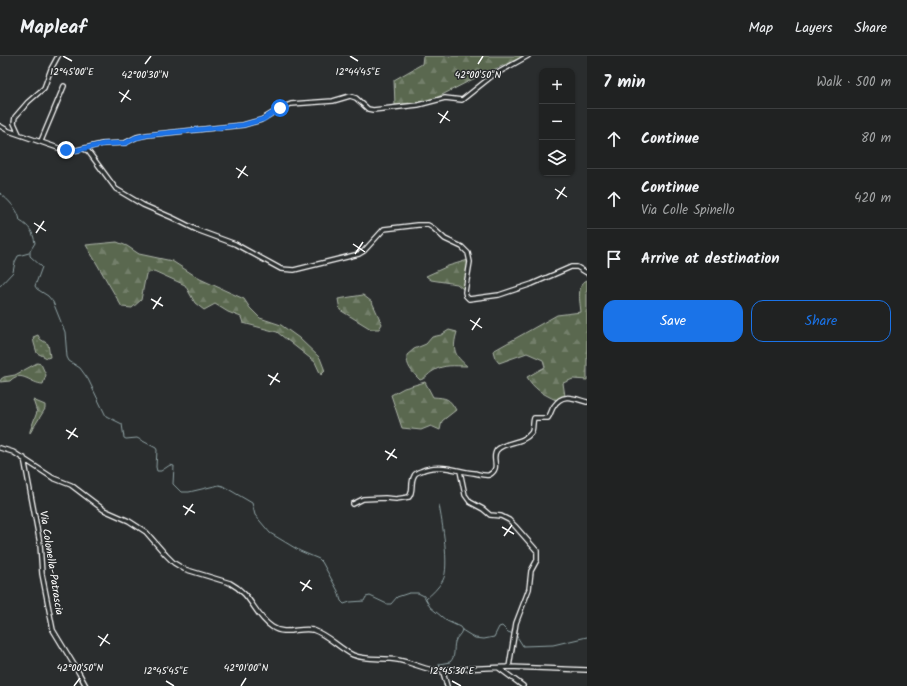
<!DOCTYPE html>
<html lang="en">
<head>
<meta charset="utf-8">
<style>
  :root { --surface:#202222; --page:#2d2f2f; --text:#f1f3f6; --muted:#a2a4a5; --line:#3d3f40; --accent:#1a73e8 }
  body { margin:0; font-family:Kalam,sans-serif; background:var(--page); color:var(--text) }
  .controls { position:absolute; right:12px; top:12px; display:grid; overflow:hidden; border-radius:8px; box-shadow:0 1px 3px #0004 }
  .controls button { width:36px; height:36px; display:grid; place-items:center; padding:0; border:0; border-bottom:1px solid var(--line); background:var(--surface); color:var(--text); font:20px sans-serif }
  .stop { position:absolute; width:12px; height:12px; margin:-9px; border:3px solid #1a73e8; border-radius:50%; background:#fff }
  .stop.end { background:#1a73e8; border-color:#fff; box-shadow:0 1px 4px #0008 }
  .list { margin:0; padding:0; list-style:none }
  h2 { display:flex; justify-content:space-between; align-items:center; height:52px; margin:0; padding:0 16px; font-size:17px }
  h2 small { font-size:13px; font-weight:400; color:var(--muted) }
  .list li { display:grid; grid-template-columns:26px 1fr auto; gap:12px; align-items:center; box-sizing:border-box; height:60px; padding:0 16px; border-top:1px solid var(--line) }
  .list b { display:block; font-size:15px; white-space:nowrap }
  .list p { margin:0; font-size:13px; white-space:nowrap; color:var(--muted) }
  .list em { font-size:13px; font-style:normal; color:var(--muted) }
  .actions { display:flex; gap:8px; padding:12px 16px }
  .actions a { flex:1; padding:9px 0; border:1px solid var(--accent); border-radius:12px; text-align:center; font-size:14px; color:var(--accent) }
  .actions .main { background:var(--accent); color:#fff }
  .icon { flex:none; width:22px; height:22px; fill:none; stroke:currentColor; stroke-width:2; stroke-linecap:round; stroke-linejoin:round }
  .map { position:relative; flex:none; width:587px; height:630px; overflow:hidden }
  header { display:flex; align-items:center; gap:24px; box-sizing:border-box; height:56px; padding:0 20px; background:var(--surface); border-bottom:1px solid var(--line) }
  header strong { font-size:19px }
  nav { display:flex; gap:22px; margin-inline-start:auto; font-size:14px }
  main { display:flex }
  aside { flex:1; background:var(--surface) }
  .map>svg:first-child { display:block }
</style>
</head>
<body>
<header>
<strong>Mapleaf</strong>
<nav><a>Map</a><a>Layers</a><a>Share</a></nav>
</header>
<main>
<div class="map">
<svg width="587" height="630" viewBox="0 0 587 630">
  <defs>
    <pattern id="grass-dots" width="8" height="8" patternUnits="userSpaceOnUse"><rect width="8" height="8" fill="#5a6850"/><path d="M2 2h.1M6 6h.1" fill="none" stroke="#737f6a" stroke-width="1.8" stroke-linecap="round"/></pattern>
    <pattern id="forest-firs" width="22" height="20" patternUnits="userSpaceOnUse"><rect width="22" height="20" fill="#5a6850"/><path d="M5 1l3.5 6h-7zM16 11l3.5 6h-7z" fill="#737f6a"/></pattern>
  </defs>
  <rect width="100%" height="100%" fill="#2a2d2e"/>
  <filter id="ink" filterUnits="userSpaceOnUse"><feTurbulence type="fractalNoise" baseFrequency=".025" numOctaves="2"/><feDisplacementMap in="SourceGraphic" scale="8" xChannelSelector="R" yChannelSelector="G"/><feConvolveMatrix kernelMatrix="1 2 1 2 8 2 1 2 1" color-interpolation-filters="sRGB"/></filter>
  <g filter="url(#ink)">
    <path fill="url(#grass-dots)" stroke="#acb4a8" d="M38 279 40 283 48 288 50 301 47 302 37 297 34 287 33 281Z"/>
    <path fill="url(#forest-firs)" stroke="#acb4a8" d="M423 0H525L477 21 438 41 427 45 395 49 394 24 422 8Z
      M117 186 127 190 139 198 172 205 200 223 244 243 250 252 260 262 281 269 299 282 320 302 325 315 321 319 315 306 277 276 243 267 241 261 228 256 215 248 204 254 195 247 185 229 154 215 146 218 141 244 132 252 122 251 86 189Z
      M468 204V215L463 233 457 228 431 224 426 220 448 210Z
      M587 224V324L573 323 563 327 565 340 556 344C543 338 534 333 527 321L545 311 543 304 527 297 499 307 495 302 493 295 557 259 581 256C580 246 576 229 587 224Z
      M363 239 372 246 382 268 379 273H371L340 254 338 243Z
      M449 274 457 276C452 293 454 299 467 310 454 310 444 308 433 315 428 318 425 323 420 324 412 316 406 310 407 299L414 293 426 288 432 281 441 279Z
      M37 307 41 308 46 319 43 328C31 328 21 313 10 325L0 326 1 323 4 321 15 319Z
      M425 326 433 341C447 342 449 342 456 354L442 365 440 374 431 370 421 374 402 372 391 339 404 332Z
      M33 344 45 349V353L30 377V375L37 356Z"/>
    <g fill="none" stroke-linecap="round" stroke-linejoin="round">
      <path stroke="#91a4a6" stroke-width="1" d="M0 137C8 144 19 154 20 165 30 171 33 176 35 187L30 195V200L42 211 35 230 37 233 48 240 53 246 65 276 67 301 69 305 80 312 88 323 106 360 122 368 124 382 126 383 137 382 156 392 157 394 156 411 157 415H161L170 409 174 410 173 428 181 436H189L219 429 223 430 252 447 255 459 270 477 300 495 319 503 322 506 338 535 341 545 344 548 350 546 364 545 366 541 370 540 387 548H391L397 541 409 537H418L424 540 430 551 447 565 460 571 462 574 475 582 484 583 494 581 499 571 502 570 508 576 516 579 523 590 553 589 587 581
        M0 230 13 216 15 206 18 200 29 197
        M426 543C432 538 439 531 443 524 450 511 442 465 439 449
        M440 612 439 608 450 606C456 600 453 594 455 586 456 581 461 579 462 574
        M441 615 444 630"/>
      <defs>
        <path id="street" d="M0 70 9 75 64 94 73 95 102 88 125 87 137 81 147 79 243 69 261 64 281 52 291 48 333 45 350 40 356 42 368 53 373 54 418 49 445 42 462 44 492 20 528 0
          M19 78 14 67 15 61 28 46 44 32 51 13 58 0
          M41 85 64 30
          M84 93 88 95 116 133 143 149 173 162 197 174 235 188 281 213 294 214 359 198 364 195 384 173 418 169H428L433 172 445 183 462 191 468 197 470 206 465 236 466 240 469 243 499 239 532 228 571 211H577L587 217
          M0 392 13 396 53 422 71 429 104 454 129 465 146 476 166 499 174 507 184 513 230 527C253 539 253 558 272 571 285 580 299 571 313 574 328 579 339 592 353 599 367 605 383 601 398 604 410 606 421 612 433 614L509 611 587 614
          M24 402 40 488 42 518 53 574 79 617 86 630
          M460 415 465 439 470 446 483 453 490 459 501 460 509 464 515 470 537 495V504L531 515 529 533 516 567 509 611
          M353 448 363 443 385 442 396 443 409 441C414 435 410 427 414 420 415 417 418 416 421 415 439 407 456 415 474 417 479 418 484 420 489 419 502 412 490 402 497 394 505 385 523 388 531 377 534 373 532 367 534 362H548C551 358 551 354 554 350 563 336 575 343 587 346
          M499 612 523 630
          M442 613 447 630"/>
      </defs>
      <use href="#street" stroke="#fff" stroke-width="6"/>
      <use href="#street" stroke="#2a2d2e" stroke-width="3.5"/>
    </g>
  </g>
  <g fill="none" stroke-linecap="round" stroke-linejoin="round" filter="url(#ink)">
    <path stroke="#1a73e8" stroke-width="5" d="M66 94 73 95 104 88 126 87 135 82 147 79 243 69 264 63 280 52"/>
  </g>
  <path fill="none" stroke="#fff" stroke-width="1.5" d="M63 0 72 5M350 0 358 5M145 8 151 0M478 8 483 0M119 36 131 44M121 46 129 34M438 57 450 65M440 67 448 55M236 112 248 120M238 122 246 110M555 133 567 141M557 143 565 131M34 167 46 175M36 177 44 165M353 188 365 196M355 198 363 186M151 243 163 250M153 253 161 241M470 264 482 272M472 274 480 262M268 319 280 326M270 329 278 317M66 374 78 381M68 383 76 372M385 395 397 402M387 404 395 393M183 450 195 457M185 459 193 448M502 471 514 478M504 480 512 469M300 526 312 533M302 535 310 524M98 580 110 588M100 590 108 578M166 625 174 630M452 625 461 630M74 630 80 622M241 630 246 622"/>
  <g text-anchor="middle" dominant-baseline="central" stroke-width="3" stroke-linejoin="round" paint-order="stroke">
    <g font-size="11" fill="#fff" stroke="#2a2d2e">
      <text transform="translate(51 507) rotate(81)">Via Colonella-Patrascia</text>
    </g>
  </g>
  <g font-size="10" text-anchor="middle" fill="#fff" stroke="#2a2d2e" stroke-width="3" stroke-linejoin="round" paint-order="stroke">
    <text x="358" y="19">12°44'45"E</text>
    <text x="72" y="19">12°45'00"E</text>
    <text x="145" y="22">42°00'30"N</text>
    <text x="478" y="22">42°00'50"N</text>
    <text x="80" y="615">42°00'50"N</text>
    <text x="246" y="615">42°01'00"N</text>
    <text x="166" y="618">12°45'45"E</text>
    <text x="452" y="618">12°45'30"E</text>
  </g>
</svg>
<div class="controls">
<button>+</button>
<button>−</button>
<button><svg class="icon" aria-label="layers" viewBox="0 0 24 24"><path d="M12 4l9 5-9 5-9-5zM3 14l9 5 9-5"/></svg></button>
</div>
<div class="stop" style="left:280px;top:52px"></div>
<div class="stop end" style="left:66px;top:94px"></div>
</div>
<aside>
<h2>7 min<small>Walk · 500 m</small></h2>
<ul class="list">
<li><svg class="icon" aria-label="ahead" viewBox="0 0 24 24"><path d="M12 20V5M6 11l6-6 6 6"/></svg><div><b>Continue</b></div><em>80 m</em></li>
<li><svg class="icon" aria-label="ahead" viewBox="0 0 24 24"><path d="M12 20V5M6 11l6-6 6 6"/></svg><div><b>Continue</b><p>Via Colle Spinello</p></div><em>420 m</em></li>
<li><svg class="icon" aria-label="arrive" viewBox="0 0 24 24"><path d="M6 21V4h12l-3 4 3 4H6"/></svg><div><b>Arrive at destination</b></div></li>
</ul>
<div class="actions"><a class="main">Save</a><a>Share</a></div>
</aside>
</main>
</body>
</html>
